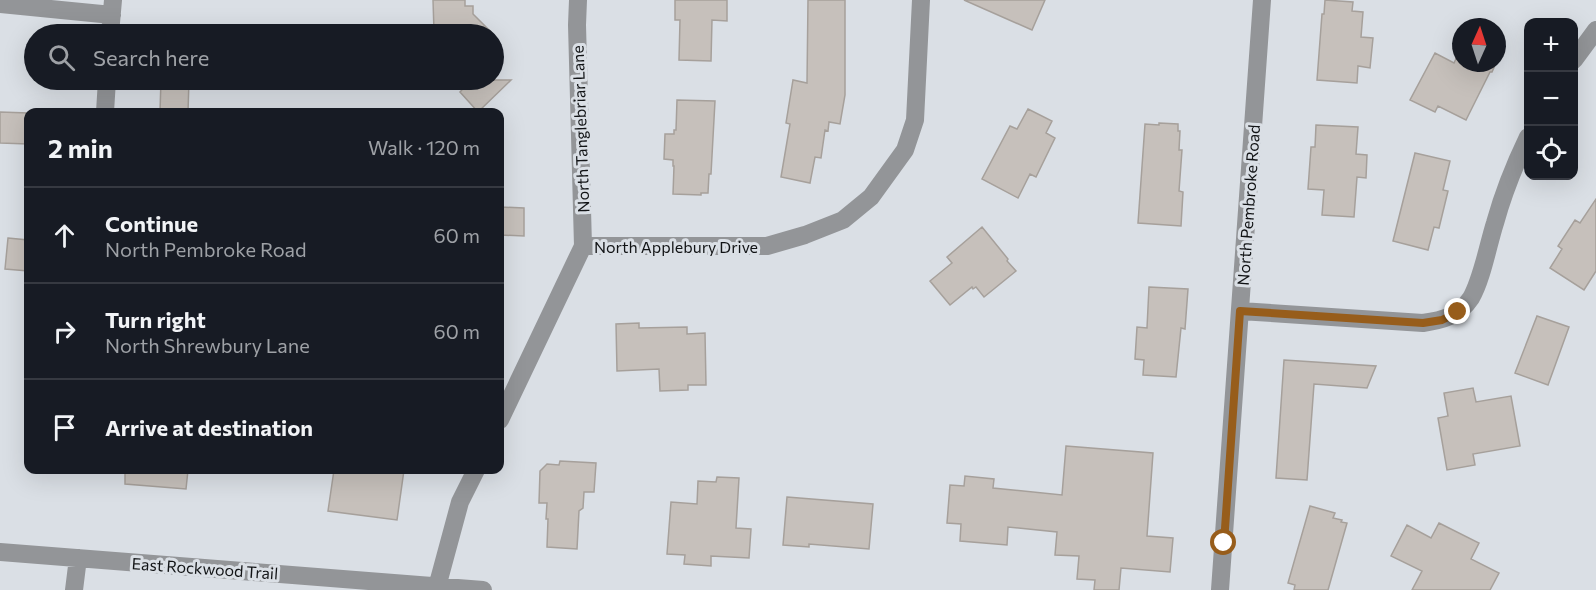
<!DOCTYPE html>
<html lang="en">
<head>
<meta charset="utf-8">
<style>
  :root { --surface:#171b24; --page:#242831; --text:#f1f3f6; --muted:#9ea1a6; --line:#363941 }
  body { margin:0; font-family:Commissioner,sans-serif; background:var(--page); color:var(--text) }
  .controls { position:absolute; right:18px; top:18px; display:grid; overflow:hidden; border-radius:12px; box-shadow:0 6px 24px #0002 }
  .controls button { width:54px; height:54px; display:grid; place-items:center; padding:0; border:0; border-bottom:2px solid var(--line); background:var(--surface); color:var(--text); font:30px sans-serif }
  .compass { position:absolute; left:1452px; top:18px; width:54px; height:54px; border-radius:50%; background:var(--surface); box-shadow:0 6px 24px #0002; rotate:3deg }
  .stop { position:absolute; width:18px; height:18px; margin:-14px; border:4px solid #975d1b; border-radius:50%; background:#fff }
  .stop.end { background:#975d1b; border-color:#fff; box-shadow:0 2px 6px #0008 }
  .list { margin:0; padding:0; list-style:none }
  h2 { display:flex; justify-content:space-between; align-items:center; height:78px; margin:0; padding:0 24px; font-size:26px }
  h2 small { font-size:20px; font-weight:400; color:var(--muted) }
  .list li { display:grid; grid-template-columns:39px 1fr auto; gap:18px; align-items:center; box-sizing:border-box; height:96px; padding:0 24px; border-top:2px solid var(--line) }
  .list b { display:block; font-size:22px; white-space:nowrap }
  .list p { margin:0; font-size:20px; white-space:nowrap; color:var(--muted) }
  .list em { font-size:20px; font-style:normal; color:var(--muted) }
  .icon { flex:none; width:33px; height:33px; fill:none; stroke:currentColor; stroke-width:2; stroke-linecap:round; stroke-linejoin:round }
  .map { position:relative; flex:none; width:1596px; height:590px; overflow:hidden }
  .search { position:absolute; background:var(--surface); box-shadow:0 6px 24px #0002; left:24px; top:24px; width:480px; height:66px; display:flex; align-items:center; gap:15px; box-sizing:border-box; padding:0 21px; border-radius:33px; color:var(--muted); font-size:22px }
  .panel { position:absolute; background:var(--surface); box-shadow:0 6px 24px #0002; left:24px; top:108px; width:480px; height:366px; border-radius:12px }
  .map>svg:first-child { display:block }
</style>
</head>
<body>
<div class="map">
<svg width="1596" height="590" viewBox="0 0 1596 590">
  <rect width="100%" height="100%" fill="#dadfe5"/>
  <path fill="#c6c0bb" stroke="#a6a09b" stroke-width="1.5" d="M433 0H465V6H473V14L493 34H449V31H434Z
    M675 0H727V21L712 20 711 61 679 60 680 20H675Z
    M808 0H845V95L840 124 829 122 828 131 825 130 821 158 815 157 810 183 781 177 790 124 786 123 793 80 807 83Z
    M964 0H1045L1032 30Z
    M1325 0 1353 2 1352 11 1363 12 1361 37 1373 38 1370 68 1358 66 1357 83 1317 80 1322 14H1324Z
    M1461 48V63H1496L1492 72H1490L1466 120 1438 106 1435 112 1410 100 1435 53 1454 63Z
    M161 80H189L188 112H160Z
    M471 80H511L478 112 460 92Z
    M677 100 715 101 711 174H709L708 193H701V195L673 194 674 166H673V160L664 159 665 134H674V130H676Z
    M1028 109 1052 121 1046 133 1055 138 1036 177 1030 174 1018 198 982 179 1010 126 1017 129Z
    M0 112 28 113V144L0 143Z
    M1159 123 1178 124V131H1180L1179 150H1182L1179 191 1183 192 1181 226 1138 223 1145 124 1159 125Z
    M1316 125 1358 127 1356 154 1367 155 1366 178 1357 177 1354 217 1322 215 1324 190 1308 189 1311 147H1315Z
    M1415 153 1450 161 1443 190 1448 191 1439 228 1434 227 1428 250 1393 241Z
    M1596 199V271L1584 290 1550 268 1562 249 1558 246 1575 220 1580 223Z
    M500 207 524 208V236L500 235Z
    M982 227 1008 259 1007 261 1016 271 984 297 976 287 973 289 972 287 950 305 930 281 952 263 947 257Z
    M8 238 28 240V271L5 269Z
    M1149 287 1188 289 1185 329 1181 328 1176 377 1143 375 1144 360 1135 359 1137 327 1147 328Z
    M1537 316 1569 327 1548 385 1515 373Z
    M639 323V328L687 327V334L705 333 706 385H688V390L660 391 659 369 617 371 616 324Z
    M1284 360 1376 366 1367 388 1314 384 1307 480 1276 478Z
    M1473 388 1476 402 1511 396 1520 446 1473 454 1475 465 1447 470 1438 418 1448 416 1444 393Z
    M1066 446 1153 453 1147 536 1173 538 1170 572 1121 568 1119 590H1094L1095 580 1077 579 1079 556 1055 555 1057 532 1008 527 1007 545 960 541 961 524 947 523 950 485 964 486 965 476 994 479 993 488 1062 495Z
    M560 461 596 463 594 492H584L583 508 579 511 577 549 547 547 548 519H546L547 503H539L540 471 547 464 559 465Z
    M125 470H188L186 489 125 484Z
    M334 470H404L397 520 328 511Z
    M717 477 739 478 736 528 751 529 749 558 711 556V566L684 564 685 555 667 554 671 502 697 504 698 481 716 482Z
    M787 497 873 504 869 549 809 544V547L783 545Z
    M1310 506 1335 513 1333 518 1342 520 1341 522 1347 523 1328 590H1294L1295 585 1288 583Z
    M1439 523 1479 543 1471 559 1499 573 1490 590H1412L1422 571 1391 556 1407 525 1431 538Z"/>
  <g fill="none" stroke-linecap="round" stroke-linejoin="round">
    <path stroke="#939598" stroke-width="18" d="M0 4 112 15
      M110 34 113 0
      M1574 60 1596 30
      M105 112 107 80
      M583 246H767L805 235 843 220 871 197 905 150 915 120 921 0
      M1240 311 1423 323C1443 320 1459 316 1471 298 1482 279 1488 245 1495 223 1503 194 1515 164 1528 137
      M500 420 583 246 577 25 578 0
      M0 552 483 590
      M437 587 460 502 476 470
      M74 590 78 558
      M1220 590 1262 0"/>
  </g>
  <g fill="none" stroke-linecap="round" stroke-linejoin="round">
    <path stroke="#975d1b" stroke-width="8" d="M1224 543 1240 311 1423 323 1442 320 1458 312"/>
  </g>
  <g text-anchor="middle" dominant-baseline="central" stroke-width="6" stroke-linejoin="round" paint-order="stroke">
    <g font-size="16" fill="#111315" stroke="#dadfe5">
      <text transform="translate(580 129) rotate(-92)">North Tanglebriar Lane</text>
      <text transform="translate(1248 205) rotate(-86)">North Pembroke Road</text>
      <text x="676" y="246">North Applebury Drive</text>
      <text transform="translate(205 568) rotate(4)">East Rockwood Trail</text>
    </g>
  </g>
</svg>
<div class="controls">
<button>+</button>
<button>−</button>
<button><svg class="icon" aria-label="locate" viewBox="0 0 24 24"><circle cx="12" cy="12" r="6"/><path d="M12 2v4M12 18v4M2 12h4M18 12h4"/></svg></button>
</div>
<svg class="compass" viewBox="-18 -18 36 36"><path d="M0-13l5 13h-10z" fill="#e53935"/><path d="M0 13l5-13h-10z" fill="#9ea1a6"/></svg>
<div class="stop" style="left:1224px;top:543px"></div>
<div class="stop end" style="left:1458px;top:312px"></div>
<div class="search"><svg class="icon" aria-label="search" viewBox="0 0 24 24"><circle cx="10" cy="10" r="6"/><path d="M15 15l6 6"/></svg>Search here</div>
<section class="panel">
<h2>2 min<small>Walk · 120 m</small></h2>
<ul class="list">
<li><svg class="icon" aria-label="ahead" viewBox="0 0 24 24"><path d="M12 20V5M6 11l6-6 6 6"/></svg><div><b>Continue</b><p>North Pembroke Road</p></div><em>60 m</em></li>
<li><svg class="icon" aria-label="right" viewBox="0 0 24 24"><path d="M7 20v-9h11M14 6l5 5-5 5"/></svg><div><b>Turn right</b><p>North Shrewbury Lane</p></div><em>60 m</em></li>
<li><svg class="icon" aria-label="arrive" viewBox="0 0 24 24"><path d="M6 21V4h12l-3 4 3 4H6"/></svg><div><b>Arrive at destination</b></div></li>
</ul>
</section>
</div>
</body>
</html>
